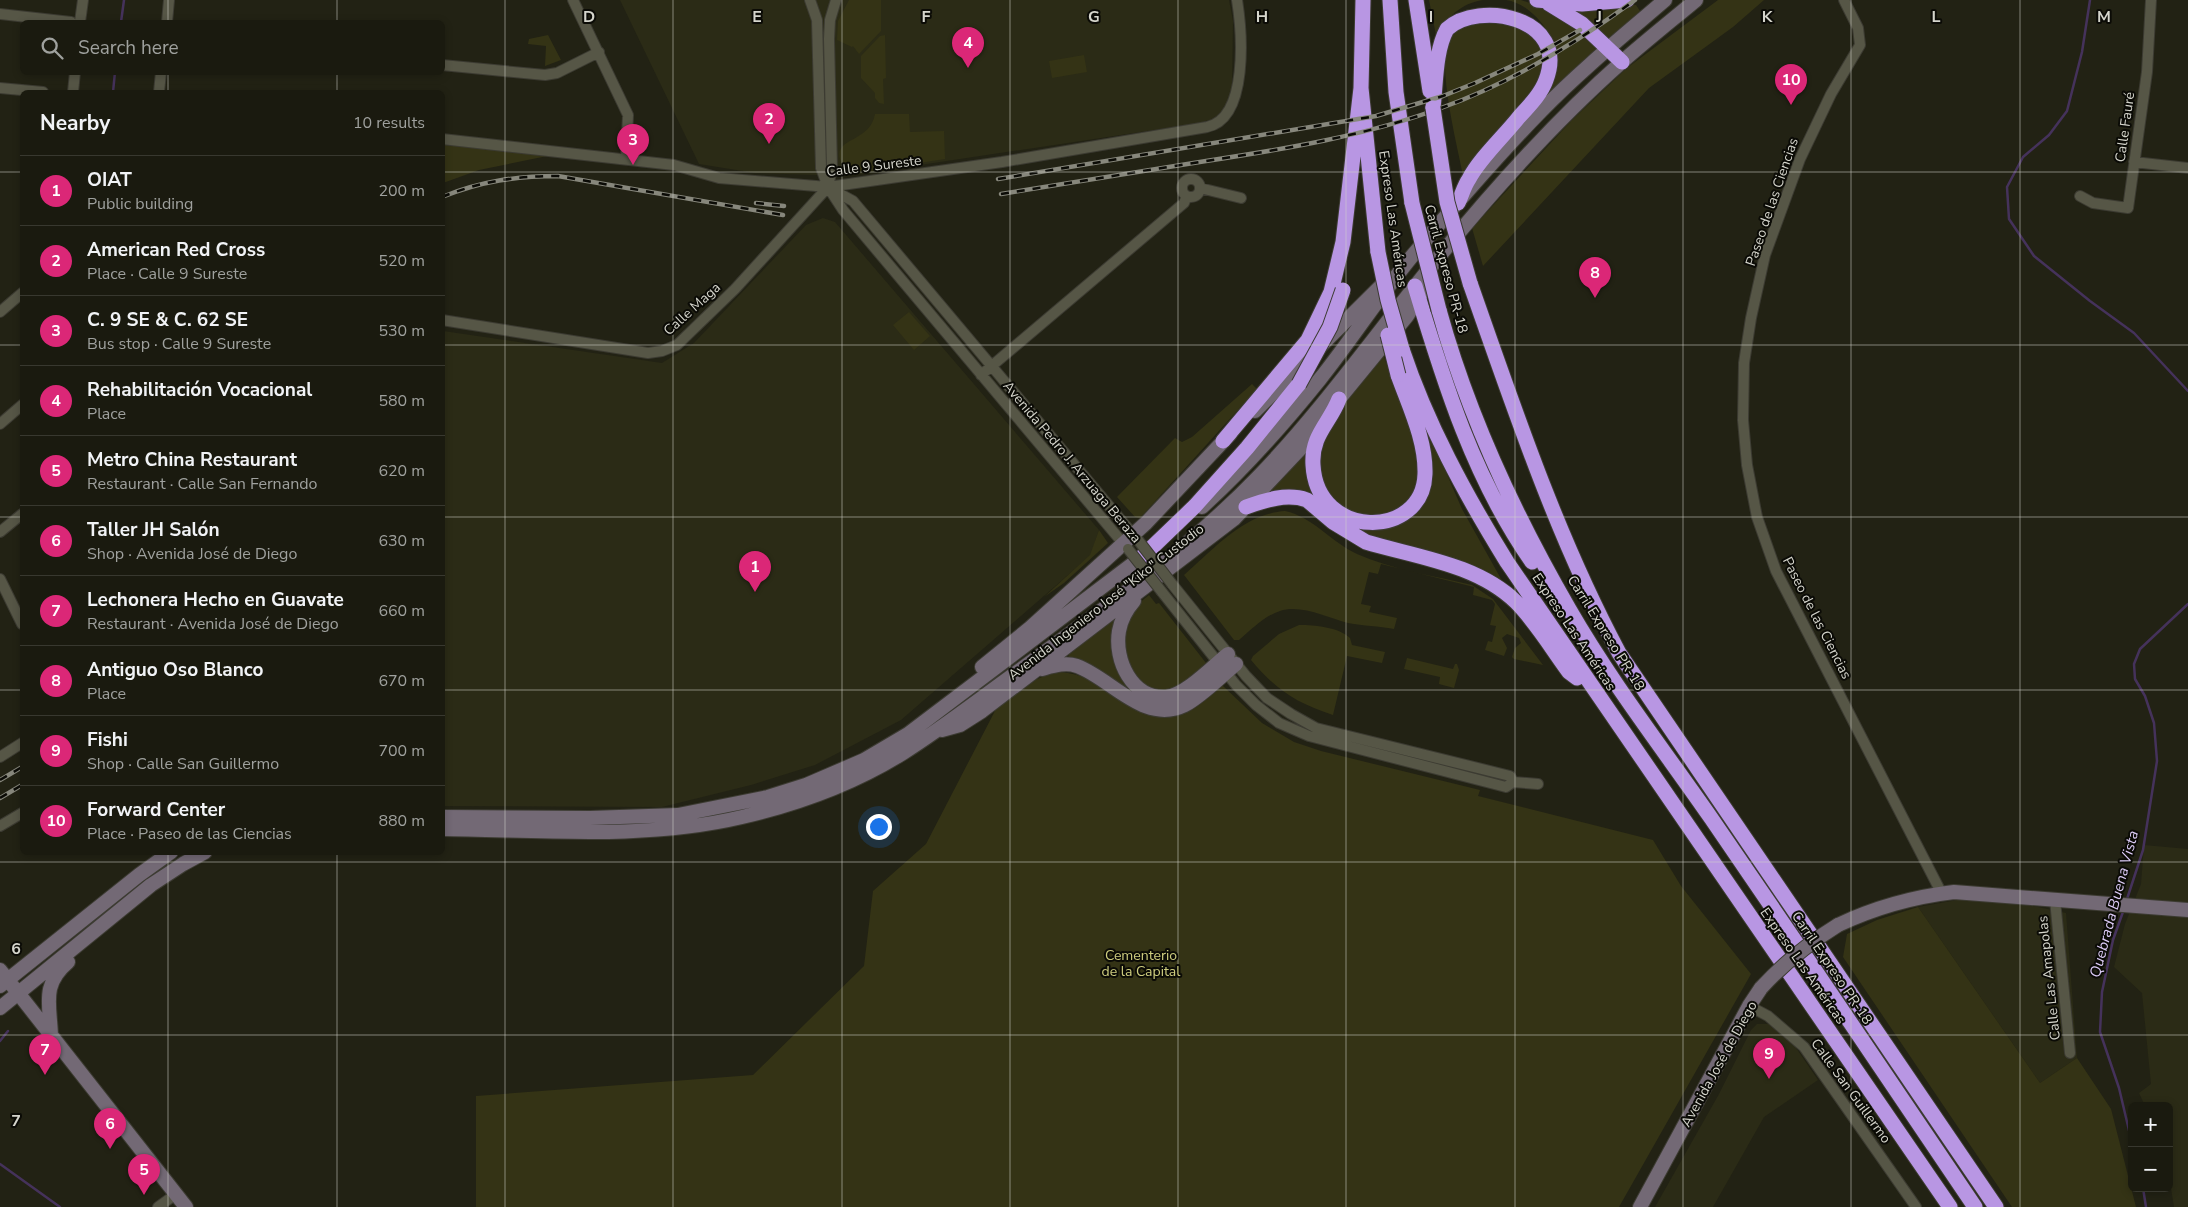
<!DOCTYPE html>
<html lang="en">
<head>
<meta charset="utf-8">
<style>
  :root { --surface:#1a1a0f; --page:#27271d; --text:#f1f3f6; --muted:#9fa19e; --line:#38382f; --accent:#db2777 }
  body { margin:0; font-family:"Nunito Sans",sans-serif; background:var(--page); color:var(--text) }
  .controls { position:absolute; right:15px; bottom:15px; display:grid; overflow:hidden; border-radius:8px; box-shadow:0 2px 8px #0003 }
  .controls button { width:45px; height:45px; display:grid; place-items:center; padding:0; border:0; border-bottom:1px solid var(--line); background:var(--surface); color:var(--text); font:25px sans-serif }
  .you { position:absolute; left:878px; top:826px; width:18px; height:18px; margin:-12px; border:4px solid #fff; border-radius:50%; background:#1a73e8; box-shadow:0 0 0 8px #1a73e833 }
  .badge { display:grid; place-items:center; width:32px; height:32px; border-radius:50%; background:var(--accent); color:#fff; font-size:16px; font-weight:700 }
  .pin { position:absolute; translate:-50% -41px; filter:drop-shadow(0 1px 2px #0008) }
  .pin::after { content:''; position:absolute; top:26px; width:18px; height:15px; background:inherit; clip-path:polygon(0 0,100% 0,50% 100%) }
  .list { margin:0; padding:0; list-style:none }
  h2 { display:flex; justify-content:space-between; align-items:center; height:65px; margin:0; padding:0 20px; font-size:21px }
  h2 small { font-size:16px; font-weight:400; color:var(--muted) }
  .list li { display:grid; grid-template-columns:32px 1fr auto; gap:15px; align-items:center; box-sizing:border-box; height:70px; padding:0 20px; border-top:1px solid var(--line) }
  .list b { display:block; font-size:19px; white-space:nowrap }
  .list p { margin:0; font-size:16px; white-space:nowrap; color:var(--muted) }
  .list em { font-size:16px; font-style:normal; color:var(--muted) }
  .icon { flex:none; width:28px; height:28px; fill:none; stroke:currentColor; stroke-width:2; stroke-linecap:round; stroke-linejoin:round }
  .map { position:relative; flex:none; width:2188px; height:1207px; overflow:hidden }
  .search { position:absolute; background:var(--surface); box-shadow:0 2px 8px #0003; left:20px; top:20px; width:425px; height:55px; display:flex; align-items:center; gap:12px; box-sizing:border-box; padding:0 18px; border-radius:8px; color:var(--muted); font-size:19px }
  .panel { position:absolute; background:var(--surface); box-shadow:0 2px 8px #0003; left:20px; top:90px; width:425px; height:765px; border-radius:8px }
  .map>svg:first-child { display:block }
</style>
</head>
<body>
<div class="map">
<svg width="2188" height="1207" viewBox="0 0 2188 1207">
  <rect width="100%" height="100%" fill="#222214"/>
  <path fill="#2b2b16" d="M620 0H1229L1233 21 1232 88 1222 117 1194 124 847 176 755 173 699 164Z
    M823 218 835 222 1099 530 1091 555 901 720 815 765 751 785 662 807 443 806V331L662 363 694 343 806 225Z
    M2144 845 2188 849V1207H2174L2169 1176V1106H2145L2139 1093 2151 1084 2142 993 2114 967 2125 924 2141 884Z
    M1979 899 2014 902 2066 913 2077 1058 2040 1083 1918 907 1957 900Z
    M1757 1024H1769L1792 1042 1818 1080 1764 1117 1713 1207H1655L1719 1094 1751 1030Z"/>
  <path fill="#343315" d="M849 0H881V31L859 54 853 46 852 47 837 40 838 21Z
    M1429 0H1483C1461 3 1447 18 1436 35Z
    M1506 0H1521L1563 14 1597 48 1547 97 1545 94C1549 85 1556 76 1557 66 1559 38 1533 4 1506 0Z
    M1718 0H1764L1733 27 1649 88 1483 266 1472 228 1572 120 1627 68Z
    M1636 5 1640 11 1607 40 1574 12 1576 8Z
    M1497 9 1543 43 1541 80 1463 176C1458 147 1431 48 1454 28 1463 21 1486 14 1497 9Z
    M548 35 561 60 545 66 546 46 528 44 529 39Z
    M885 35 886 78 883 79 884 104 879 103 875 98V93L861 78V56L880 36Z
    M1084 55 1087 72 1052 78 1049 61Z
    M875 114H909L910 132 944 131 945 159 848 174C820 134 869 148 875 114Z
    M442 142 552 155 479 170 443 183Z
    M909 312 930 336 914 350 893 325Z
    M1383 353C1394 393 1428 436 1417 480 1409 515 1375 523 1346 509 1341 507 1336 505 1333 501 1324 492 1323 482 1321 470 1319 460 1318 450 1322 440 1336 408 1362 380 1383 353Z
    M1252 384 1257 389 1140 518 1135 517 1117 497 1175 438 1182 442 1192 437Z
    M1429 439 1432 440 1462 509 1505 586 1369 540 1316 504 1263 496 1308 443 1311 463 1343 517 1410 512 1426 440Z
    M1285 511C1313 517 1331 542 1357 554 1393 570 1435 576 1472 585L1493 599 1543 665 1514 659 1512 657 1515 648 1521 643 1519 638 1507 634 1502 638 1507 648 1504 656 1485 650 1488 641 1492 642 1496 626 1490 625 1495 604 1492 600 1473 595 1474 587 1381 564 1378 574 1369 572 1361 604 1371 606 1369 612 1397 618 1394 629C1378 626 1364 626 1348 623 1328 618 1301 604 1280 611 1264 616 1251 630 1239 640H1234L1184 575C1214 549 1243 514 1285 511Z
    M1099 530 1108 543 1064 583 1044 597 1090 555Z
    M1149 595 1156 604 1159 603 1206 663V668C1196 674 1185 685 1173 689 1138 702 1119 656 1124 629 1127 615 1138 603 1149 595Z
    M1117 613C1104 669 1118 671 1158 705L1070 661 1068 654Z
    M1299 625C1315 625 1338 627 1350 638L1352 645 1385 652 1382 663 1347 656 1333 715C1296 703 1276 690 1251 660L1253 656 1279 634Z
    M1407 658 1453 669 1455 664H1457L1459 670 1454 688 1439 684 1440 677 1404 669Z
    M1060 672C1113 675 1128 733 1191 708 1204 703 1210 690 1222 685L1262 723 1294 742 1321 751 1480 790 1478 796 1653 840 1681 886 1751 974 1619 1207H476V1096L753 1075 864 966 873 891 926 844 997 707 1028 683 1049 674Z
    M1918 907 2040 1083 2077 1058 2111 1109 2136 1207H2012L1843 957 1847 934 1877 920Z"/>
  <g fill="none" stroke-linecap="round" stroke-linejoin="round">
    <path stroke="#45325b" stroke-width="2.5" d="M2090 0 2082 52 2067 111 2049 135 2023 157 2007 187 2009 219 2034 256 2090 301 2134 333 2188 391
      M121 22 124 0
      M113 92 115 72
      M2127 899 2143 850 2157 761 2154 723 2145 696 2135 679 2134 664 2140 649 2188 604
      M2124 909 2113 940 2102 992 2100 1032 2119 1088 2132 1143
      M0 1041 8 1031
      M0 1164 60 1207
      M2143 1188 2146 1207"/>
    <defs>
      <path id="street" d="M573 0 628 115 626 159
        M810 0 817 20 821 168 828 187 843 210 1127 548
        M1844 0 1858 28 1860 45 1831 94 1800 159 1765 255 1751 318 1744 363 1743 420 1747 465 1757 517 1776 571 1942 894
        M0 14 71 22
        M80 22 83 0
        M167 22 169 0
        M442 65 545 75 557 73 599 52
        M0 88 43 92
        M73 92 75 72
        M159 92 161 72
        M442 139 674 165 719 178 828 187 1002 162 1207 127C1249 118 1242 32 1237 0
        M2134 162 2188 168
        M1182 188a9 9 0 1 1 18 0a9 9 0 1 1-18 0Z
        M829 188 853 201 1136 538
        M1200 188 1241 198
        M2080 196 2093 203 2128 208 2147 72 2151 0
        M0 312 22 293
        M442 320 648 353 662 351 677 345 735 289 828 187 832 168 829 39 830 20 836 0
        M981 375 1184 203 1187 196
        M0 424 22 405
        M0 532 22 514
        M0 579 22 624
        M1172 584 1246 676 1267 698 1291 714 1316 728 1510 776 1513 782
        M1162 592 1236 685 1256 705 1279 723 1309 736 1506 787 1513 782 1538 784
        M0 757 22 743
        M0 826 22 813
        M2055 900 2070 1053
        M1749 1006 1768 1016 1804 1047 1916 1207
        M158 1207 176 1194"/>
      <path id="secondary" d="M1255 411 1387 280
        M1202 507C1245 468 1283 425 1320 379 1352 339 1380 295 1413 255 1454 206 1496 157 1541 111 1580 71 1623 36 1665 0
        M1134 601C1127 609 1121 620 1119 631 1114 660 1132 699 1166 697 1186 695 1213 666 1228 654
        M982 667 1030 628 1146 523 1230 434
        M1042 669C1053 666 1065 662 1077 666 1112 679 1144 725 1185 705 1203 695 1220 677 1236 664
        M942 730 960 725 982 711 1234 519 1302 447 1339 399 1407 316 1423 291
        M442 817 590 818 678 815 768 797 806 785 864 760 908 734 1147 553
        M442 829C541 830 645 840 742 817 798 804 855 783 903 753 941 729 977 701 1013 675 1097 614 1186 552 1259 476 1319 414 1374 337 1429 269 1487 197 1555 121 1623 61 1647 40 1672 20 1696 0
        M1838 925C1876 907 1912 897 1954 892L2188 910
        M0 970 186 1207
        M0 986 139 875 171 852
        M0 1008 151 885 183 864 205 852
        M51 1036C50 1004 41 985 68 962
        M1640 1207 1749 1006 1761 988"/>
      <path id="highway" d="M1363 0 1361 88 1378 252
        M1390 0 1396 92 1412 203
        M1416 0 1430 91
        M1537 0 1582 4 1627 0
        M1548 3 1582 24 1622 62
        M1433 108C1436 83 1435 51 1447 29 1478 0 1570 17 1546 80 1541 94 1529 106 1519 117 1505 135 1479 159 1469 179 1464 186 1462 195 1458 203
        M1470 283C1514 408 1556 535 1619 653L1996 1207
        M1415 286C1444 383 1474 479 1532 562
        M1439 310C1468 415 1514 514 1569 609 1611 682 1663 749 1711 818 1800 947 1887 1077 1975 1207
        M1402 349C1427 424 1465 494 1507 562L1950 1207
        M1339 399C1330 423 1311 435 1313 465 1317 540 1423 540 1425 474 1426 440 1409 406 1398 375
        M1223 441 1308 340 1331 292 1343 242 1361 88
        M1246 507C1265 500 1287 493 1307 500L1333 522 1366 542C1416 557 1477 564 1516 602 1536 622 1552 649 1569 672L1577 678
        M1142 557 1195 506 1247 448 1299 384"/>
    </defs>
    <use href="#street" stroke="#3c3b32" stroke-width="12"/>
    <use href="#secondary" stroke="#3c3b32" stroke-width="16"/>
    <use href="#highway" stroke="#3c3b32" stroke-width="17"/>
    <use href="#street" stroke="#565646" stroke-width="10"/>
    <use href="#secondary" stroke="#736975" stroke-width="14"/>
    <use href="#highway" stroke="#b896e3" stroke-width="15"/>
    <defs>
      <path id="rail" d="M998 179 1376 116 1443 96 1475 83 1538 54 1580 30
        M1001 194C1069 183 1137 172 1206 161 1285 149 1365 136 1441 108 1511 83 1575 44 1635 0
        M442 197C481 181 517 176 558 176L783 215
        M756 203 784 206
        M0 780 22 767
        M0 798 22 785"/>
    </defs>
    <use href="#rail" stroke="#87877c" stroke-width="4.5"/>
    <use href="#rail" stroke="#0b0b06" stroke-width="2.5" stroke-dasharray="8" stroke-linecap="butt"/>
    <defs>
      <path id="street-bridge" d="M1138 540 1172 584
        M1128 549 1162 592"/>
      <path id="secondary-bridge" d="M1761 988C1784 963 1809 943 1838 925"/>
      <path id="highway-bridge" d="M1433 108 1447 202 1470 283
        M1412 203 1439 310
        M1378 252 1388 300 1402 349
        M1388 335 1398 375
        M1299 384 1330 327 1343 290"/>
    </defs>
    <use href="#street-bridge" stroke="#3c3b32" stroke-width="12" stroke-linecap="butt"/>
    <use href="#secondary-bridge" stroke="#3c3b32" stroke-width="16" stroke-linecap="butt"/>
    <use href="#highway-bridge" stroke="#3c3b32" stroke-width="17" stroke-linecap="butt"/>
    <use href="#street-bridge" stroke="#565646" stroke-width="10"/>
    <use href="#secondary-bridge" stroke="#736975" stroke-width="14"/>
    <use href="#highway-bridge" stroke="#b896e3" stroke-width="15"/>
  </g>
  <path fill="none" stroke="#d5d5cc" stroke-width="1" stroke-opacity="0.55" d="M168 0V22M337 0V22M505 0V1207M673 0V1207M842 0V1207M1010 0V1207M1178 0V1207M1346 0V1207M1515 0V1207M1683 0V1207M1851 0V1207M2020 0V1207M168 72V92M337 72V92M0 172H22M442 172H2188M0 345H22M442 345H2188M0 517H22M442 517H2188M0 690H22M442 690H2188M168 852V1207M337 852V1207M0 862H2188M0 1035H2188"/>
  <g text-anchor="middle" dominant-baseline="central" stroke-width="4" stroke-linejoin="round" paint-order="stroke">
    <g font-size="14" fill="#d5d5cc" stroke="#0b0b06">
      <text transform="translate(2125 127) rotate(-82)">Calle Fauré</text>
      <text transform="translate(874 166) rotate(-7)">Calle 9 Sureste</text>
      <text transform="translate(1772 202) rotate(-71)">Paseo de las Ciencias</text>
      <text transform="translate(1393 219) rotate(82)">Expreso Las Américas</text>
      <text transform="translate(1446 269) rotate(75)">Carril Expreso PR-18</text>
      <text transform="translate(692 309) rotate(-42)">Calle Maga</text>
      <text transform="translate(1072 462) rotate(50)">Avenida Pedro J. Arzuaga Beraza</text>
      <text transform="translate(1106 602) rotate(-38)">Avenida Ingeniero José "Kiko" Custodio</text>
      <text transform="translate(1817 618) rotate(63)">Paseo de las Ciencias</text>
      <text transform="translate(1574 632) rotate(56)">Expreso Las Américas</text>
      <text transform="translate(1606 633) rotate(58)">Carril Expreso PR-18</text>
      <text transform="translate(1803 966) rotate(55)">Expreso Las Américas</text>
      <text transform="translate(1832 968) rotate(56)">Carril Expreso PR-18</text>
      <text transform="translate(2049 978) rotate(-96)">Calle Las Amapolas</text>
      <text transform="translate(1719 1064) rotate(-61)">Avenida José de Diego</text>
      <text transform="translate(1851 1091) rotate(54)">Calle San Guillermo</text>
    </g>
    <g font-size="14" fill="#cfce7f" stroke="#0b0b06">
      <text x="1141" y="955">Cementerio<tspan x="1141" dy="16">de la Capital</tspan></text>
    </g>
    <g font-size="15" font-style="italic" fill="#ddccf7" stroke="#0b0b06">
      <text transform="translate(2114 904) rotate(-75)">Quebrada Buena Vista</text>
    </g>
  </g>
  <g font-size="16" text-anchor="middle" font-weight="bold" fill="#d5d5cc" stroke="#0b0b06" stroke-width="4" stroke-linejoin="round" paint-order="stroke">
    <text x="589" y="22">D</text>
    <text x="757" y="22">E</text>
    <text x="926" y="22">F</text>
    <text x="1094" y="22">G</text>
    <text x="1262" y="22">H</text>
    <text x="1431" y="22">I</text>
    <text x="1599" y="22">J</text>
    <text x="1767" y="22">K</text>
    <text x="1936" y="22">L</text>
    <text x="2104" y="22">M</text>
    <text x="16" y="954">6</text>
    <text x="16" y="1126">7</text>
  </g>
</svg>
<div class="controls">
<button>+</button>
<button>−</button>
</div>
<div class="you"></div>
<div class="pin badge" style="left:755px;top:592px">1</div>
<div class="pin badge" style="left:769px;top:144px">2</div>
<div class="pin badge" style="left:633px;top:165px">3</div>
<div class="pin badge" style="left:968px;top:68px">4</div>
<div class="pin badge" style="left:144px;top:1195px">5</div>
<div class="pin badge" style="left:110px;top:1149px">6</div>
<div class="pin badge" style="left:45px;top:1075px">7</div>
<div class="pin badge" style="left:1595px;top:298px">8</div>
<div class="pin badge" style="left:1769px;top:1079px">9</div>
<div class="pin badge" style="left:1791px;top:105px">10</div>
<div class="search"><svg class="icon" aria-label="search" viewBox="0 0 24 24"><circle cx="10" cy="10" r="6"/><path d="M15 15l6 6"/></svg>Search here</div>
<section class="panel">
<h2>Nearby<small>10 results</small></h2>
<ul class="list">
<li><span class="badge">1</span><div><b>OIAT</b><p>Public building</p></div><em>200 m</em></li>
<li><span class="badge">2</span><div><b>American Red Cross</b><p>Place · Calle 9 Sureste</p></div><em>520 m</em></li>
<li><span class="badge">3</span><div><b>C. 9 SE &amp; C. 62 SE</b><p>Bus stop · Calle 9 Sureste</p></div><em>530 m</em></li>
<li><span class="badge">4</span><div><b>Rehabilitación Vocacional</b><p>Place</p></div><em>580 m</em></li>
<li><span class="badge">5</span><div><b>Metro China Restaurant</b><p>Restaurant · Calle San Fernando</p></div><em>620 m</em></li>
<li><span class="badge">6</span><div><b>Taller JH Salón</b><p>Shop · Avenida José de Diego</p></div><em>630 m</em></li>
<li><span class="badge">7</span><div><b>Lechonera Hecho en Guavate</b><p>Restaurant · Avenida José de Diego</p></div><em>660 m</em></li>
<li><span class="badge">8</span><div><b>Antiguo Oso Blanco</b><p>Place</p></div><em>670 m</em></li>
<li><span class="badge">9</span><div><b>Fishi</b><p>Shop · Calle San Guillermo</p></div><em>700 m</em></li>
<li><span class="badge">10</span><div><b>Forward Center</b><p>Place · Paseo de las Ciencias</p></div><em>880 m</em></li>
</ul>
</section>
</div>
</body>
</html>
